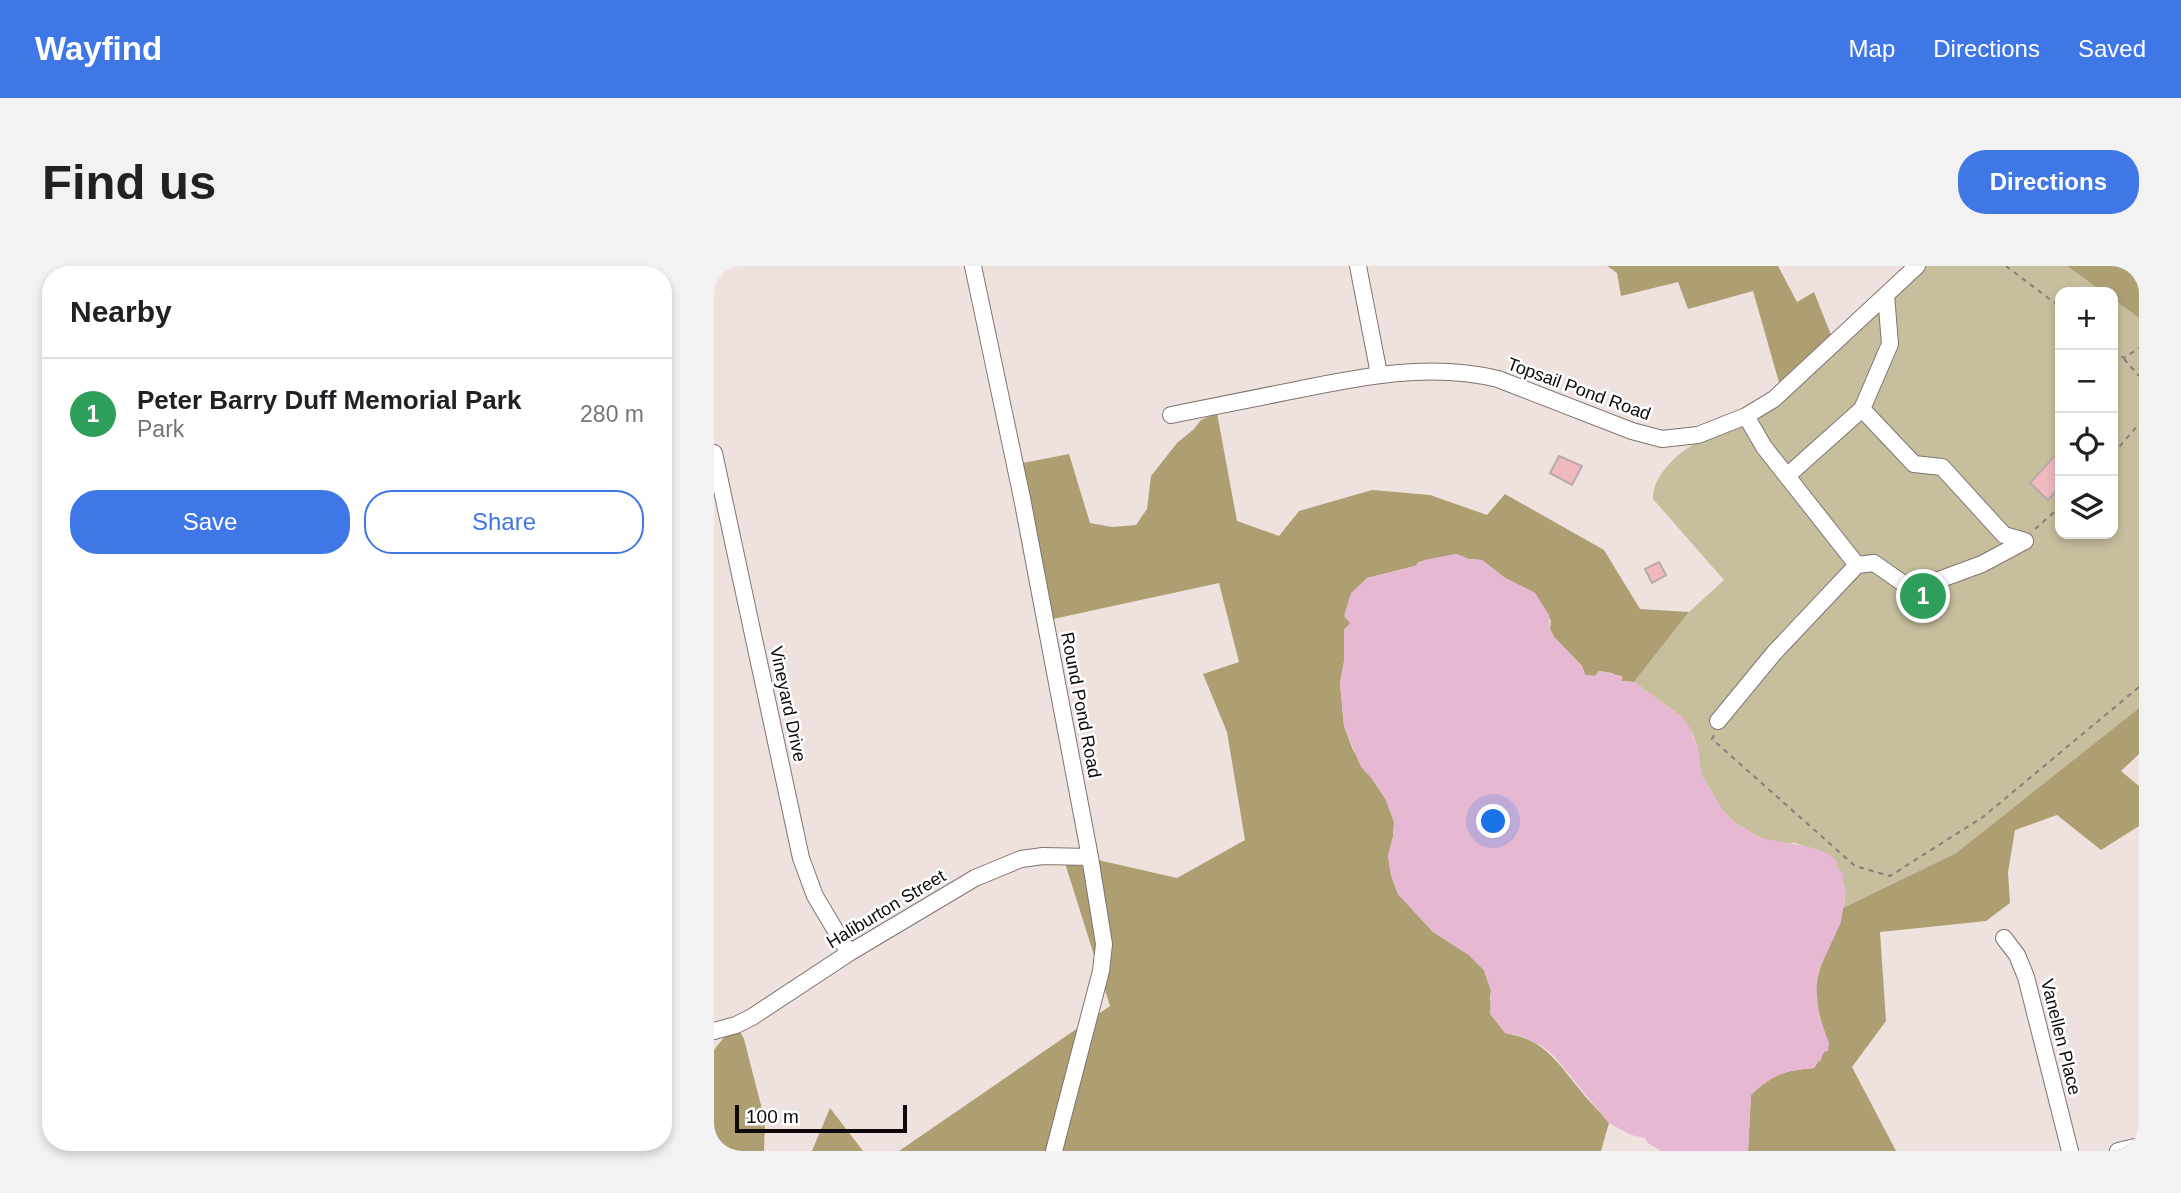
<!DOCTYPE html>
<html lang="en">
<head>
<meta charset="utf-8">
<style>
  :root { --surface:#fff; --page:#f2f2f2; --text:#202124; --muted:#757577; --line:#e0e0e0; --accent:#3f77e7 }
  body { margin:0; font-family:Arial,sans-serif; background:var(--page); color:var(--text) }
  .controls { position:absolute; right:21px; top:21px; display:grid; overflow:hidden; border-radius:14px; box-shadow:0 4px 10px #0003 }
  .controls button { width:63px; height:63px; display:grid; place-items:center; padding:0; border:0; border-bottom:2px solid var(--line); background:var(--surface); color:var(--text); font:35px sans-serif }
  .scale { position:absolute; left:21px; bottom:18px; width:172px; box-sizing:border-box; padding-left:7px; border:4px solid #0e0a09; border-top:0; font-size:19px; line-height:24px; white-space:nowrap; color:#0e0a09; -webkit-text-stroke:5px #fff; paint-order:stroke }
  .you { position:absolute; left:780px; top:556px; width:24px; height:24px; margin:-18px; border:5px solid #fff; border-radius:50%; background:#1a73e8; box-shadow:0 0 0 10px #1a73e833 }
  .badge { display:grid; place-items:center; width:46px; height:46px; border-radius:50%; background:var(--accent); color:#fff; font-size:23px; font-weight:700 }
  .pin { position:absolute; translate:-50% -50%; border:4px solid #fff; box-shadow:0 2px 7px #0006 }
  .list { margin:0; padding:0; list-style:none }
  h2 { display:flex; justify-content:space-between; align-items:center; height:91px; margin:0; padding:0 28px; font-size:30px }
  h2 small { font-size:23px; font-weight:400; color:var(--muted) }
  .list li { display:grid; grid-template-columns:46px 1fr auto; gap:21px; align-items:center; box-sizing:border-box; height:112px; padding:0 28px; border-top:2px solid var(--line) }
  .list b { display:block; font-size:26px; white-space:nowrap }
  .list p { margin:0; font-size:23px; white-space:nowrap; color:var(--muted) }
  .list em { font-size:23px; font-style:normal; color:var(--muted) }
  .actions { display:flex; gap:14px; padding:21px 28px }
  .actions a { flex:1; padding:16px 0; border:2px solid var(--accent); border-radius:28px; text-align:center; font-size:24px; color:var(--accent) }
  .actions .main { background:var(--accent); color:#fff }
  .icon { flex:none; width:38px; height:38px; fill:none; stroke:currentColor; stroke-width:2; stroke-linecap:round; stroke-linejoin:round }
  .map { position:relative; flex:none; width:1425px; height:885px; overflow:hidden; border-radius:28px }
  header { display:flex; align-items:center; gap:42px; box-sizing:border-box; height:98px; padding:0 35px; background:var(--accent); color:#fff }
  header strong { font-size:33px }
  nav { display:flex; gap:38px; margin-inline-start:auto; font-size:24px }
  .intro { display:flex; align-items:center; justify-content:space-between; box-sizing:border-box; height:168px; padding:0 42px }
  h1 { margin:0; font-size:49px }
  .button { padding:18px 32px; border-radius:28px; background:var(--accent); color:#fff; font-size:24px; font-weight:700 }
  main { display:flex; gap:42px; padding:0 42px }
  aside { flex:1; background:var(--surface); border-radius:28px; box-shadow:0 4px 10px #0003 }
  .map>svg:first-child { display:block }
</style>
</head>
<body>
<header>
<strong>Wayfind</strong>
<nav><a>Map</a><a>Directions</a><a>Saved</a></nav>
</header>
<div class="intro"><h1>Find us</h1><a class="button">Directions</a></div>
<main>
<aside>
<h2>Nearby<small></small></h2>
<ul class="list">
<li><span class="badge" style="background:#2e9e5b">1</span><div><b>Peter Barry Duff Memorial Park</b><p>Park</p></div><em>280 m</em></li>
</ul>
<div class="actions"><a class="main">Save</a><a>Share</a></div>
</aside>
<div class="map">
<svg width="1425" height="885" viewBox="0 0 1425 885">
  <rect width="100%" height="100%" fill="#efe1dd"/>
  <path fill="#c7be9d" d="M1212 0H1353L1389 26H1346V268H1399V33L1425 52V442L1242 587 1129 642C1135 623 1125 604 1115 588L1081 577H1069L1046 572 1019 555 1009 545 987 508 984 483 979 468 968 451 920 416 975 346 1010 314 939 233C939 214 951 202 964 189 1049 128 1141 78 1212 0Z"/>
  <path fill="#ad9f72" d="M893 0H1064L1083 36 1100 26 1117 69 1066 120 1039 25 974 43 964 16 907 30 903 7Z
    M1353 0H1425V52L1399 33V26H1389Z
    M503 147 523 255 565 270 585 245 658 224 716 229 773 249 791 228 890 284 926 343 975 346 920 416 908 415 898 407 885 405 881 410 871 409 868 400 840 371 836 363 837 355 821 327 791 312 768 294 755 293 742 288 705 296 701 300 653 312 637 357 630 364V396L626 417 630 460 639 484 672 534 680 556 679 571 674 590 677 609 684 628 719 666 755 689 770 704 777 725 776 733 780 751 791 767C831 774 842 795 866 824 875 836 886 845 895 857L887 885H185L396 740 351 597 384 594 463 612 531 574 513 466 489 408 525 396 505 317 339 353 309 197 355 188 376 257 398 261 422 259 433 243 437 210 463 177 480 163 487 154Z
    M1425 442V488L1407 505 1425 520V560L1387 584 1343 549 1301 564 1294 606 1296 637 1272 655 1166 666 1172 755 1138 801 1182 885H1034L1037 829C1058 809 1071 804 1100 802L1115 778C1106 754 1097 728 1106 703 1113 679 1125 668 1129 642L1242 587Z
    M24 754V762L30 773 51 855 50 885H0V784Z
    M116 842 149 885H98Z"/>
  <path fill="#e7b8d2" d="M742 288 755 293 768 294 791 312 821 327 835 349 836 363 840 371 868 400 871 409 881 410 885 405 908 410V415L920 416 968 451 976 462 984 483 987 508 1009 545 1019 555 1046 572 1096 581 1115 588 1123 595V600L1130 610 1128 618 1132 620 1127 656 1105 704 1102 718 1105 750 1115 778 1114 785 1109 786 1107 794 1102 797 1100 802C1071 804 1058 809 1037 829L1034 885H947L934 877 931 872 917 869 895 857 841 791 828 780 804 769 791 767 776 748 777 725 770 704 755 689 719 666 684 628 677 609 674 590 679 571 680 556 672 534 660 515 647 501 630 460 626 417 630 396V364L636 357 630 350 637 327 653 312 701 300 710 294Z"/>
  <path fill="#efb9be" stroke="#b8aaab" stroke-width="2" d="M1346 184V220L1334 234 1316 217Z
    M845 190 868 200 858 219 836 207Z
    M945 296 952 309 938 317 931 303Z"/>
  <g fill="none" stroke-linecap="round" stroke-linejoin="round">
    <defs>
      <path id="minor" d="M259 0 308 232 376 591 390 678 387 705 340 885
        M644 0 665 108
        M1148 143 1200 198 1228 201 1290 269 1311 275
        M457 149C497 141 537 133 577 125 645 111 715 96 784 113L918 165 948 173 984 169 1032 150 1060 133 1203 0
        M1032 150 1050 181 1143 299 1160 297 1190 318 1211 319 1268 298 1311 275
        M0 187 87 592 101 630 135 687
        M1073 210 1148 143 1176 78 1172 29
        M1004 455 1060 387 1143 299
        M1290 672 1303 689 1312 711 1356 885
        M0 765 22 759 38 751 135 687 261 612 307 593 329 590 376 591
        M1404 885 1425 880"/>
    </defs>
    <use href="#minor" stroke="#807470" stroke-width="18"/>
    <path stroke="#877d7b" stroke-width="2" stroke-dasharray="5 5" stroke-linecap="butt" d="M1292 0 1346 41
      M1399 85 1410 92 1425 82
      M1410 93 1425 110
      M1399 188 1425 158
      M1321 263 1346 241
      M1000 469 998 473 1141 600 1176 610 1269 551 1425 421"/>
    <use href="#minor" stroke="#fff" stroke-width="16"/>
  </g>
  <g text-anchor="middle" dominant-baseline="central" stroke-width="5" stroke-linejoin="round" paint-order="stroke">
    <g font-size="18" fill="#0e0a09" stroke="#fff">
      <text transform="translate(865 123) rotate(20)">Topsail Pond Road</text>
      <text transform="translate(74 438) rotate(78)">Vineyard Drive</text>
      <text transform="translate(367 439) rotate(79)">Round Pond Road</text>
      <text transform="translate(172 643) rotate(-31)">Haliburton Street</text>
      <text transform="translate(1347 771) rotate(76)">Vanellen Place</text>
    </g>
  </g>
</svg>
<div class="controls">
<button>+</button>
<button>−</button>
<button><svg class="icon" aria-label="locate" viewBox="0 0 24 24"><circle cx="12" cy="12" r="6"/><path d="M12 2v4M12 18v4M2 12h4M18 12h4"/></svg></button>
<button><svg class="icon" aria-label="layers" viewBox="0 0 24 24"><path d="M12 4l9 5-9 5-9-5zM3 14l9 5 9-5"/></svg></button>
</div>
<div class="scale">100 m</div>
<div class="you"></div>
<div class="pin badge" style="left:1209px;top:330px;background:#2e9e5b">1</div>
</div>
</main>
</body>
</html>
